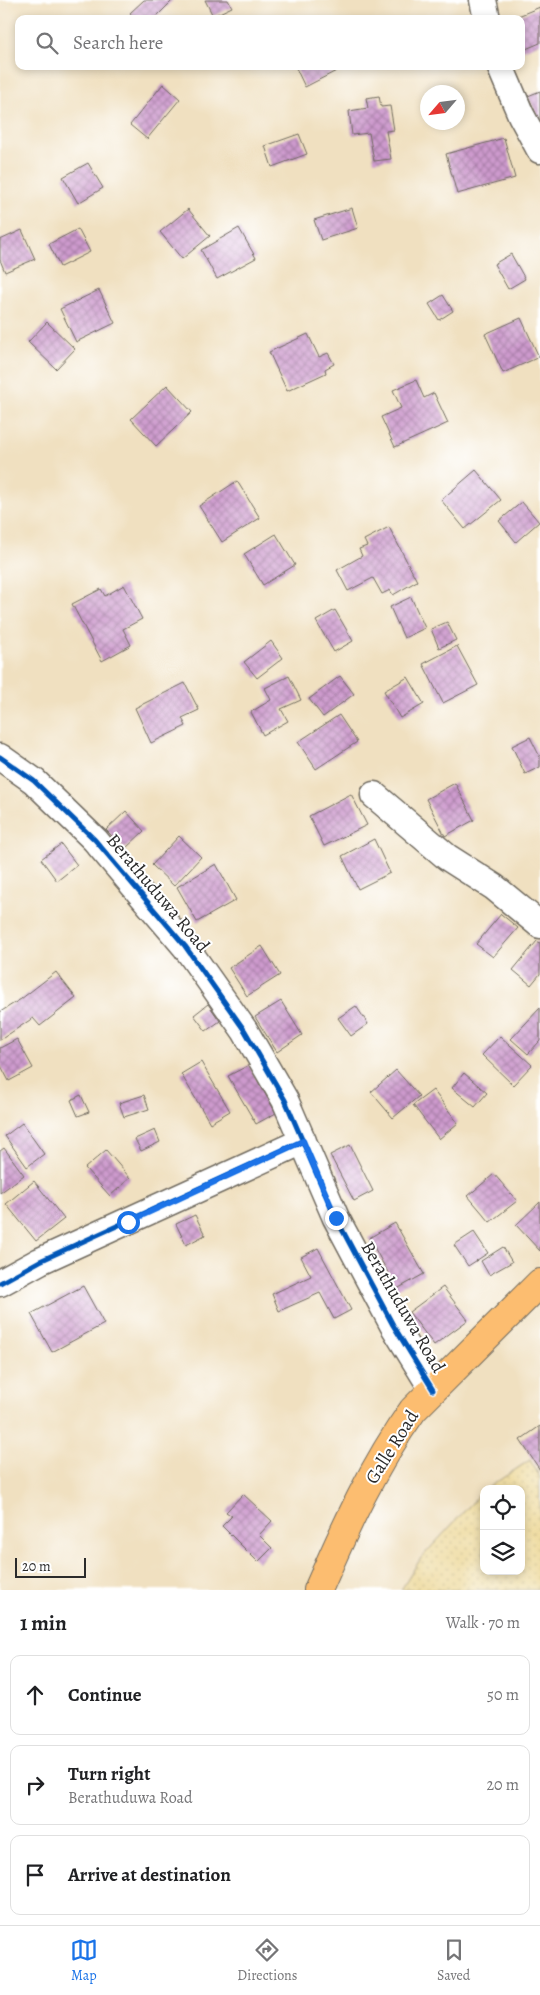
<!DOCTYPE html>
<html lang="en">
<head>
<meta charset="utf-8">
<style>
  :root { --surface:#fff; --page:#f2f2f2; --text:#202124; --muted:#757577; --line:#e0e0e0; --accent:#1a73e8 }
  body { margin:0; font-family:Alegreya,serif; background:var(--page); color:var(--text) }
  .controls { position:absolute; right:15px; bottom:15px; display:grid; overflow:hidden; border-radius:10px; box-shadow:0 2px 8px #0003 }
  .controls button { width:45px; height:45px; display:grid; place-items:center; padding:0; border:0; border-bottom:1px solid var(--line); background:var(--surface); color:var(--text); font:25px sans-serif }
  .compass { position:absolute; left:420px; top:85px; width:45px; height:45px; border-radius:50%; background:var(--surface); box-shadow:0 2px 8px #0003; rotate:242deg }
  .scale { position:absolute; left:15px; bottom:12px; width:71px; box-sizing:border-box; padding-left:5px; border:2px solid #2b2b2b; border-top:0; font-size:14px; line-height:18px; white-space:nowrap; color:#2b2b2b; -webkit-text-stroke:4px #fff; paint-order:stroke }
  .stop { position:absolute; width:15px; height:15px; margin:-11px; border:4px solid #1a73e8; border-radius:50%; background:#fff }
  .stop.end { background:#1a73e8; border-color:#fff; box-shadow:0 1px 5px #0008 }
  .list { margin:0; padding:0; list-style:none }
  h2 { display:flex; justify-content:space-between; align-items:center; height:65px; margin:0; padding:0 20px; font-size:21px }
  h2 small { font-size:16px; font-weight:400; color:var(--muted) }
  .list li { display:grid; grid-template-columns:32px 1fr auto; gap:15px; align-items:center; box-sizing:border-box; height:80px; margin:0 10px 10px; padding:0 10px; border:1px solid var(--line); border-radius:10px }
  .list b { display:block; font-size:19px; white-space:nowrap }
  .list p { margin:0; font-size:16px; white-space:nowrap; color:var(--muted) }
  .list em { font-size:16px; font-style:normal; color:var(--muted) }
  .icon { flex:none; width:28px; height:28px; fill:none; stroke:currentColor; stroke-width:2; stroke-linecap:round; stroke-linejoin:round }
  .map { position:relative; flex:none; width:540px; height:1590px; overflow:hidden }
  .search { position:absolute; background:var(--surface); box-shadow:0 2px 8px #0003; left:15px; right:15px; top:15px; height:55px; display:flex; align-items:center; gap:12px; box-sizing:border-box; padding:0 18px; border-radius:10px; color:var(--muted); font-size:19px }
  .sheet { height:335px; background:var(--surface) }
  nav { display:flex; justify-content:space-around; align-items:center; box-sizing:border-box; height:70px; border-top:1px solid var(--line); background:var(--surface); font-size:14px; color:var(--muted) }
  nav a { display:grid; justify-items:center; gap:2px }
  nav .on { color:var(--accent) }
  .map>svg:first-child { display:block }
</style>
</head>
<body>
<div class="map">
<svg width="540" height="1590" viewBox="0 0 540 1590">
  <defs>
    <pattern id="sand-dots" width="8" height="8" patternUnits="userSpaceOnUse" patternTransform="scale(1.25)"><rect width="8" height="8" fill="#eeda9e"/><path d="M2 2h.1M6 6h.1" fill="none" stroke="#cb8" stroke-width="1.8" stroke-linecap="round"/></pattern>
    <pattern id="building-cross-hatch" width="8" height="8" patternUnits="userSpaceOnUse" patternTransform="scale(1.25)"><rect width="8" height="8" fill="#cd9acd"/><path d="M0 0l8 8M0 8l8-8" fill="none" stroke="#a77ea7"/></pattern>
  </defs>
  <rect width="100%" height="100%" fill="#fff"/>
  <filter id="ink" filterUnits="userSpaceOnUse"><feTurbulence type="fractalNoise" baseFrequency=".02" numOctaves="2"/><feDisplacementMap in="SourceGraphic" scale="10" xChannelSelector="R" yChannelSelector="G"/><feConvolveMatrix kernelMatrix="1 2 1 2 8 2 1 2 1" color-interpolation-filters="sRGB"/></filter>
  <filter id="wash" filterUnits="userSpaceOnUse"><feTurbulence type="fractalNoise" baseFrequency=".0096" numOctaves="4" result="noise"/><feDisplacementMap in="SourceGraphic" scale="20" xChannelSelector="R" yChannelSelector="G"/><feGaussianBlur stdDeviation="1.12" result="paint"/><feColorMatrix in="noise" values="0 0 0 0 0 0 0 0 0 0 0 0 0 0 0 0 0 1.4 0 .05"/><feComposite in="paint" operator="in"/></filter>
  <g filter="url(#wash)">
    <rect width="100%" height="100%" fill="#f0e0c0"/>
    <path fill="url(#sand-dots)" stroke="#8c8264" d="M530 1460 540 1477V1590H401L421 1558 484 1490V1571H521V1489H486Z"/>
    <g id="blocks">
      <path fill="url(#building-cross-hatch)" d="M144 0H173L154 19H135L130 13Z
        M205 0H228L232 7 213 16Z
        M540 7V43L521 51V19H511Z
        M295 66H346L305 87Z
        M163 84 180 99 147 139 130 125Z
        M540 91V122L528 96Z
        M379 96 381 107 390 106 394 130 386 131 391 159 374 161 369 133 352 135 349 111 368 108 366 98Z
        M299 134 307 154 272 167 265 146Z
        M504 138 515 178 457 194 446 154Z
        M88 163 103 188 78 203 63 177Z
        M352 208 358 228 321 240 314 220Z
        M188 209 210 236 182 259 160 232Z
        M239 228 256 258 217 279 201 250Z
        M78 229 90 252 60 267 49 244Z
        M22 230 35 259 5 272 0 260V240Z
        M511 254 525 279 508 289 494 264Z
        M99 290 115 323 76 342 60 309Z
        M443 295 453 311 439 320 429 304Z
        M521 318 539 357 503 373 485 334Z
        M47 322 75 349 56 369 28 342Z
        M308 334 319 357 328 353 334 364 325 369 326 373 287 391 269 352Z
        M416 380 424 398 434 393 448 423 395 447 381 417 401 408 393 390Z
        M167 385 192 412 156 446 131 419Z
        M476 470 501 500 465 529 441 500Z
        M237 481 260 518 222 542 199 506Z
        M522 502 539 522 516 542 499 521Z
        M389 527 417 581 393 595 390 590 382 594 373 578 348 591 337 570 362 556 359 549 367 546 364 540Z
        M276 534 295 565 263 585 244 554Z
        M124 585 142 619 123 629 131 645 102 661 72 604 101 589 105 596Z
        M411 597 425 628 404 638 390 607Z
        M335 610 353 641 334 652 316 621Z
        M447 622 456 640 439 648 431 629Z
        M271 641 283 658 257 678 244 662Z
        M457 646 478 685 443 703 423 664Z
        M289 676 301 700 281 709 288 721 263 735 251 712 271 700 265 688Z
        M340 676 354 694 323 717 309 699Z
        M408 677 424 704 400 718 384 691Z
        M185 683 199 710 182 718 186 726 151 743 135 708Z
        M339 715 357 742 316 769 298 742Z
        M530 737 540 757V767L525 774 512 746Z
        M455 783 474 820 445 836 426 799Z
        M351 794 367 825 324 846 309 816Z
        M126 811 144 831 125 849 106 830Z
        M179 836 201 857 174 886 152 865Z
        M374 839 390 873 358 889 342 856Z
        M61 844 77 865 57 881 41 859Z
        M216 864 236 900 197 922 177 887Z
        M501 914 518 928 493 957 476 944Z
        M537 941 540 943V974L531 985 513 970Z
        M262 946 280 975 247 996 229 968Z
        M56 972 76 998 40 1026 33 1018 0 1040V1012L21 999Z
        M281 1001 302 1035 277 1052 255 1017Z
        M208 1004 220 1021 206 1031 194 1015Z
        M356 1006 368 1024 351 1036 338 1018Z
        M540 1008V1041L528 1054 511 1039Z
        M500 1036 532 1065 513 1085 482 1055Z
        M17 1039 33 1068 9 1081 0 1064V1048Z
        M201 1062 230 1111 210 1123 181 1074Z
        M249 1065 276 1113 256 1124 228 1076Z
        M396 1070 419 1096 393 1118 371 1092Z
        M464 1073 487 1093 475 1107 452 1088Z
        M433 1090 458 1123 439 1139 413 1105Z
        M81 1095 89 1112 78 1116 71 1100Z
        M144 1095 149 1109 124 1117 119 1103Z
        M22 1123 44 1154 27 1167 5 1136Z
        M155 1130 160 1142 141 1151 135 1139Z
        M350 1145 373 1191 354 1201 330 1155Z
        M4 1148 24 1175 0 1193V1151Z
        M106 1150 130 1178 110 1196 85 1168Z
        M494 1174 517 1201 490 1222 468 1196Z
        M34 1181 64 1219 36 1241 6 1204Z
        M540 1202V1251L516 1225Z
        M195 1215 205 1235 186 1245 176 1224Z
        M395 1223 424 1274 397 1289 369 1238Z
        M474 1232 488 1253 468 1266 454 1245Z
        M503 1247 512 1262 489 1275 481 1261Z
        M318 1248 351 1310 334 1319 320 1293 279 1311 272 1294 311 1276 301 1257Z
        M83 1286 104 1324 52 1352 31 1314Z
        M443 1287 468 1320 434 1345 409 1312Z
        M540 1426V1470L520 1440Z
        M243 1494 272 1521 259 1535 272 1548 258 1562 222 1526 232 1516 226 1512Z"/>
    </g>
  </g>
  <g filter="url(#ink)">
    <use href="#blocks" fill-opacity="0" stroke="#706a5f" stroke-width="1"/>
    <g fill="none" stroke-linecap="round" stroke-linejoin="round">
      <defs>
        <path id="minor" d="M483 0 487 19
          M500 66 521 115 540 150
          M0 757 34 781 95 840 185 946 245 1031 285 1100 336 1218 393 1325 433 1390
          M374 795 447 857 494 887 540 925
          M0 1283 40 1261 303 1141"/>
        <path id="highway" d="M318 1590C345 1528 373 1466 413 1410L540 1283"/>
      </defs>
      <use href="#minor" stroke="#706a5f" stroke-width="29"/>
      <use href="#highway" stroke="#706a5f" stroke-width="30"/>
      <use href="#minor" stroke="#fff" stroke-width="26"/>
      <use href="#highway" stroke="#fcbd6f" stroke-width="28"/>
      <defs>
        <path id="cycleway" d="M0 757 34 781 95 840 185 946 245 1031 285 1100 336 1218 393 1325 433 1390
          M0 1283 40 1261 303 1141"/>
      </defs>
      <use href="#cycleway" stroke="#fff" stroke-width="8"/>
      <use href="#cycleway" stroke="#0057b8" stroke-width="5"/>
    </g>
  </g>
  <g fill="none" stroke-linecap="round" stroke-linejoin="round" filter="url(#ink)">
    <path stroke="#1a73e8" stroke-width="6" d="M128 1222 303 1141 336 1218"/>
  </g>
  <g text-anchor="middle" dominant-baseline="central" stroke-width="4" stroke-linejoin="round" paint-order="stroke">
    <g font-size="19" fill="#2b2b2b" stroke="#fff">
      <text transform="translate(158 893) rotate(50)">Berathuduwa Road</text>
      <text transform="translate(403 1307) rotate(60)">Berathuduwa Road</text>
      <text transform="translate(392 1447) rotate(-58)">Galle Road</text>
    </g>
  </g>
</svg>
<div class="controls">
<button><svg class="icon" aria-label="locate" viewBox="0 0 24 24"><circle cx="12" cy="12" r="6"/><path d="M12 2v4M12 18v4M2 12h4M18 12h4"/></svg></button>
<button><svg class="icon" aria-label="layers" viewBox="0 0 24 24"><path d="M12 4l9 5-9 5-9-5zM3 14l9 5 9-5"/></svg></button>
</div>
<svg class="compass" viewBox="-18 -18 36 36"><path d="M0-13l5 13h-10z" fill="#e53935"/><path d="M0 13l5-13h-10z" fill="#757577"/></svg>
<div class="scale">20 m</div>
<div class="stop" style="left:128px;top:1222px"></div>
<div class="stop end" style="left:336px;top:1218px"></div>
<div class="search"><svg class="icon" aria-label="search" viewBox="0 0 24 24"><circle cx="10" cy="10" r="6"/><path d="M15 15l6 6"/></svg>Search here</div>
</div>
<section class="sheet">
<h2>1 min<small>Walk · 70 m</small></h2>
<ul class="list">
<li><svg class="icon" aria-label="ahead" viewBox="0 0 24 24"><path d="M12 20V5M6 11l6-6 6 6"/></svg><div><b>Continue</b></div><em>50 m</em></li>
<li><svg class="icon" aria-label="right" viewBox="0 0 24 24"><path d="M7 20v-9h11M14 6l5 5-5 5"/></svg><div><b>Turn right</b><p>Berathuduwa Road</p></div><em>20 m</em></li>
<li><svg class="icon" aria-label="arrive" viewBox="0 0 24 24"><path d="M6 21V4h12l-3 4 3 4H6"/></svg><div><b>Arrive at destination</b></div></li>
</ul>
</section>
<nav>
<a class="on"><svg class="icon" aria-label="map" viewBox="0 0 24 24"><path d="M3 6l6-2 6 2 6-2v14l-6 2-6-2-6 2zM9 4v14M15 6v14"/></svg>Map</a>
<a><svg class="icon" aria-label="directions" viewBox="0 0 24 24"><path d="M12 3l9 9-9 9-9-9zM9 14v-3h6M13 9l2 2-2 2"/></svg>Directions</a>
<a><svg class="icon" aria-label="saved" viewBox="0 0 24 24"><path d="M7 4h10v16l-5-4-5 4z"/></svg>Saved</a>
</nav>
</body>
</html>
